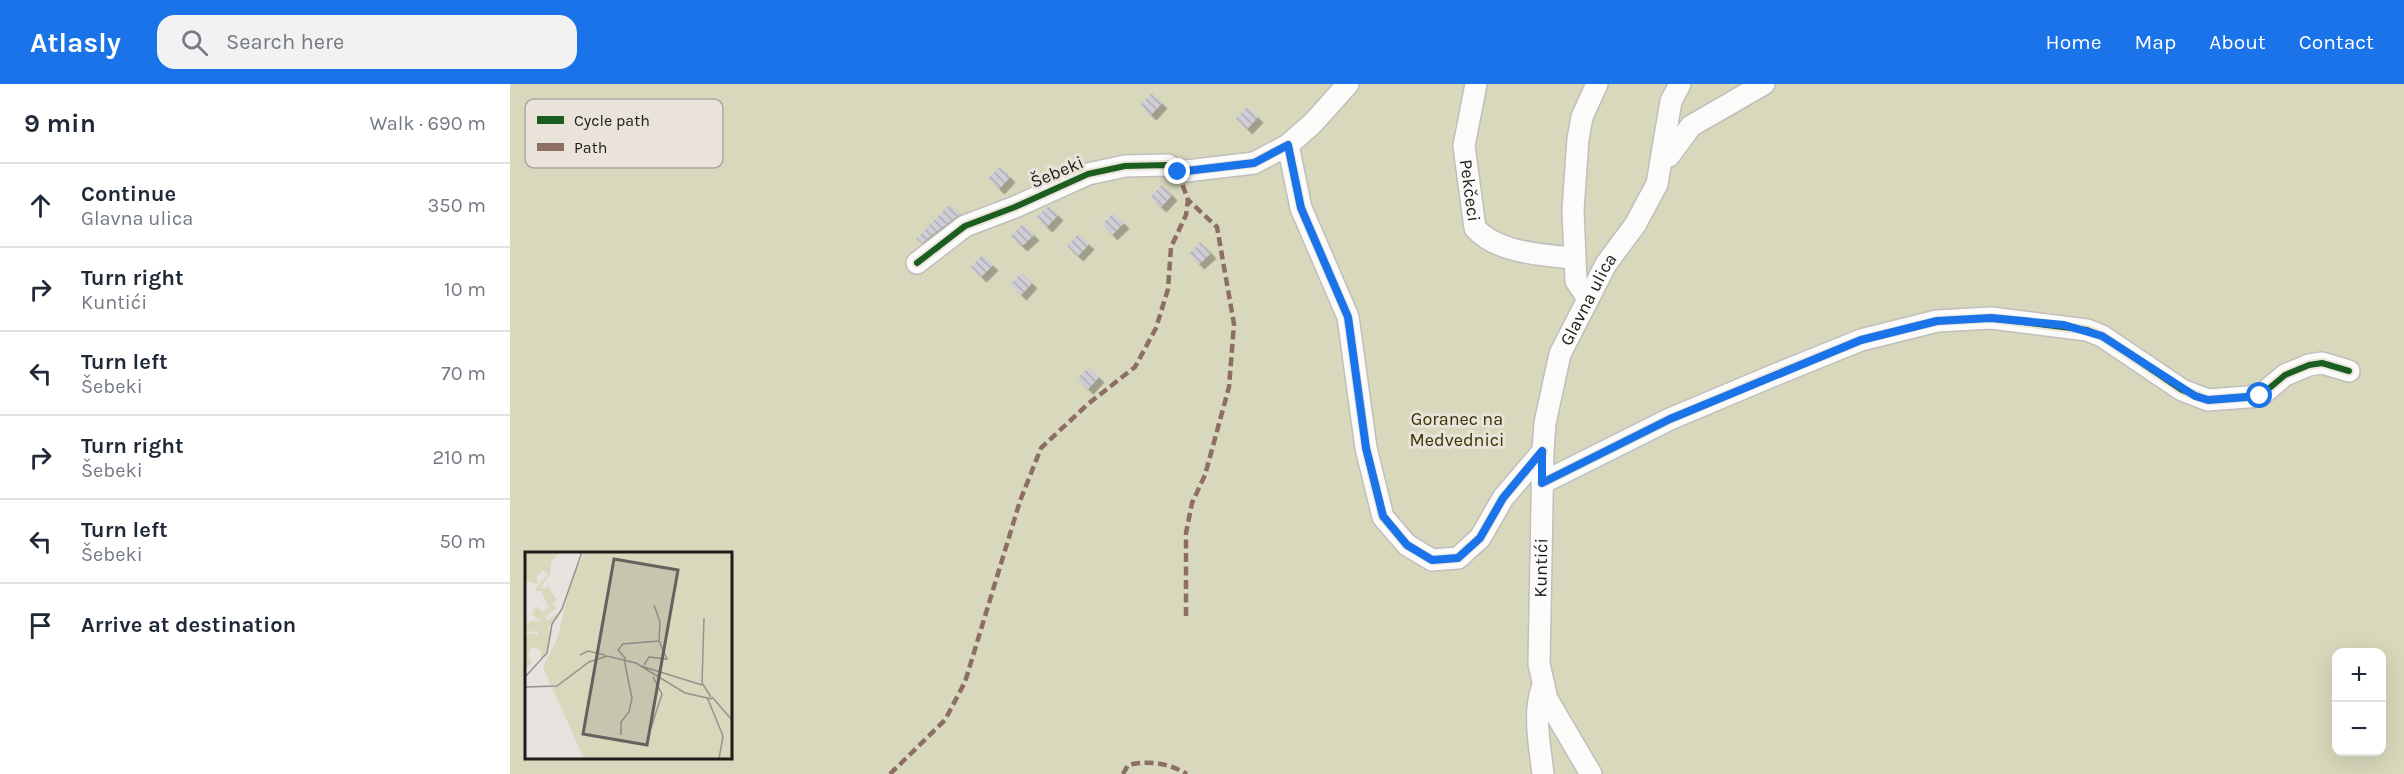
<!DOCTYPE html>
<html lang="en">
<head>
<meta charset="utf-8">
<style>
  :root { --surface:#fff; --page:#f2f2f3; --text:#1f2937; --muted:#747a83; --line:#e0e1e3; --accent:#1a73e8 }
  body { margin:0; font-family:Karla,sans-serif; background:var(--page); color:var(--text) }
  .controls { position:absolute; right:18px; bottom:18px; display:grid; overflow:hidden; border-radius:12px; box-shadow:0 6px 24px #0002 }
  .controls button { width:54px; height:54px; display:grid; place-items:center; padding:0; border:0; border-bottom:2px solid var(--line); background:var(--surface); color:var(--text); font:30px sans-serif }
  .stop { position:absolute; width:18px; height:18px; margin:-14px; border:4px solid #1a73e8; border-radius:50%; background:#fff }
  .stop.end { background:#1a73e8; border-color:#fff; box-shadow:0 2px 6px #0008 }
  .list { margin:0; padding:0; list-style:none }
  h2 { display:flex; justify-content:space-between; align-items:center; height:78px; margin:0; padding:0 24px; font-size:26px }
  h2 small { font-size:20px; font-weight:400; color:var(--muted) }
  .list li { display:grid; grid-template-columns:39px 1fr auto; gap:18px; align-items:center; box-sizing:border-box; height:84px; padding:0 24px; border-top:2px solid var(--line) }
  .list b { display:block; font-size:22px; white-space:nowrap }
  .list p { margin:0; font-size:20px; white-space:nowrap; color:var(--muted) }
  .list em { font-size:20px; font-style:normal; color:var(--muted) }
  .icon { flex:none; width:33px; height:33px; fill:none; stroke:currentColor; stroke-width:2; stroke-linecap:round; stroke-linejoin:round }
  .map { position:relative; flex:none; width:1894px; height:690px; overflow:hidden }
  header { display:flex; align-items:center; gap:36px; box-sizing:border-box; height:84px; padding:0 30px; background:var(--accent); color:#fff }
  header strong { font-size:28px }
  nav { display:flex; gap:33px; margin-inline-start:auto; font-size:21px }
  .search { width:420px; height:54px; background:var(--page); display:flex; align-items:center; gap:15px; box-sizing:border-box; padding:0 21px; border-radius:18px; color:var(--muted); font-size:22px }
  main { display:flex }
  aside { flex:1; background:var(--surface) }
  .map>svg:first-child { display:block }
</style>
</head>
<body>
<header>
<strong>Atlasly</strong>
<div class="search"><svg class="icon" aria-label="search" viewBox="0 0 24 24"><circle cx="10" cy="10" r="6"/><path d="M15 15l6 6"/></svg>Search here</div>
<nav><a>Home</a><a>Map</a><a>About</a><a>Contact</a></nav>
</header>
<main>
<aside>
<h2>9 min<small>Walk · 690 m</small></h2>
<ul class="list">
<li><svg class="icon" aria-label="ahead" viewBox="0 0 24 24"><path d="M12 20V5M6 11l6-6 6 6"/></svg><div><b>Continue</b><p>Glavna ulica</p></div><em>350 m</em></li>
<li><svg class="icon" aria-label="right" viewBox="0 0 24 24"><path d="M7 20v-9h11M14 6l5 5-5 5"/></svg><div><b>Turn right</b><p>Kuntići</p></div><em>10 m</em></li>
<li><svg class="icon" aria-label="left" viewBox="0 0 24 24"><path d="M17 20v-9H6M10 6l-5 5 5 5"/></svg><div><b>Turn left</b><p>Šebeki</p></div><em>70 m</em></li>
<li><svg class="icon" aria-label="right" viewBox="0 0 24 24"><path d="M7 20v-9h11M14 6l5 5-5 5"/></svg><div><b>Turn right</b><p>Šebeki</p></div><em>210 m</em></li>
<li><svg class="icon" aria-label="left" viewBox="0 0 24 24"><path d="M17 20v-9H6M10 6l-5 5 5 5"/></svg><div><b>Turn left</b><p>Šebeki</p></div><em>50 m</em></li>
<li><svg class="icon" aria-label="arrive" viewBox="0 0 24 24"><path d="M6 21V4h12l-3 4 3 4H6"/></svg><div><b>Arrive at destination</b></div></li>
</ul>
</aside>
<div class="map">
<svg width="1894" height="690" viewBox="0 0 1894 690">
  <defs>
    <pattern id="building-back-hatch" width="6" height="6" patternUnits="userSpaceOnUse" patternTransform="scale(1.5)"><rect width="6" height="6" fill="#cfcdd5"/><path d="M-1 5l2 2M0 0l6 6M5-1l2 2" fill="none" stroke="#b1afb6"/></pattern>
    <filter id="shadow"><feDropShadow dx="5.5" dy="5.5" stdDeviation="0" flood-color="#0004"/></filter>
  </defs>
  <rect width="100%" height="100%" fill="#e6e2de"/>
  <path fill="#d8d8bc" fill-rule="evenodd" d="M0 0H1894V690H0ZM16 470H220V674H16ZM1826 568H1872V668H1826Z"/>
  <path fill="url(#building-back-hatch)" filter="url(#shadow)" d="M642 9 652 19 641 31 630 21Z
    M737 23 748 33 737 45 726 34Z
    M490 83 500 93 489 105 478 94Z
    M652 101 662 111 651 123 640 113Z
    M440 120 450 130 411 159 406 155Z
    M539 122 548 131 537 143 526 133Z
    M603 129 614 139 602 151 592 140Z
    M513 140 524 151 512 162 501 152Z
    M568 150 579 160 568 172 557 162Z
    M690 158 701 169 689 180 679 170Z
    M472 171 483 181 471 193 461 183Z
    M512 189 522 199 511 211 500 200Z
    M578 283 589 293 578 305 567 295Z"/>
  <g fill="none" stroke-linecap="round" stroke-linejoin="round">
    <defs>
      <g id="minor">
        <path id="s1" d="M966 0 954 62 965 144C987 169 1033 171 1063 174"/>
        <path d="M778 61 803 39 838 0"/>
        <path d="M1152 73 1159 72 1181 42 1254 0"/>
        <path d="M407 179 455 142 505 123 578 90 615 82 658 81 668 88 744 79 778 61 791 124 838 233 856 364 873 433 897 461 922 476 948 474 970 454 993 414 1033 367"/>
        <path d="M1078 215 1066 197 1063 126 1068 55 1072 33 1087 0"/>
        <path d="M1032 399 1160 335 1267 290 1351 256 1427 237 1481 234 1577 246 1592 252 1672 306 1698 316 1750 312 1775 291 1799 281 1812 279 1839 287"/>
        <path d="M1032 604C1023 630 1030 663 1033 690"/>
        <path id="s2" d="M1081 690 1037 615 1029 580 1033 367 1035 339 1050 270 1096 180 1125 141 1147 100 1161 17 1170 0"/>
      </g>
    </defs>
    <use href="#minor" stroke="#c1bebb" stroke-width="24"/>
    <use href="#minor" stroke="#fbfbfa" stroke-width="21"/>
    <path stroke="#8d6e63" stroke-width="4.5" stroke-dasharray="9 4.5" stroke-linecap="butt" d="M676 532V449L682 419 695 391 719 303 724 240 707 143 678 116
      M380 690 435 636 455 598 510 417 531 364 578 320 625 283 646 244 658 205 661 163 676 131 678 116 668 88
      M613 690 618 681C639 676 658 679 677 690"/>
    <defs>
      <path id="cycleway" d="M407 179 455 142 505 123 578 90 615 82 658 81 668 88 744 79 778 61 791 124 838 233 856 364 873 433 897 461 922 476 948 474 970 454 993 414 1033 367
        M1032 399 1160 335 1267 290 1351 256 1427 237 1481 234 1577 246 1592 252 1672 306 1698 316 1750 312 1775 291 1799 281 1812 279 1839 287"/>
    </defs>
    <use href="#cycleway" stroke="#e9e3da" stroke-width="10"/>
    <use href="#cycleway" stroke="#1b5e20" stroke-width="6"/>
  </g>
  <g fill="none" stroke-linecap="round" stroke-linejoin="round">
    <path stroke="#1a73e8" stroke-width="8" d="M668 88 744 79 778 61 791 124 838 233 856 364 873 432 897 461 922 476 948 474 970 454 993 414 1032 367V399L1160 335 1351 256 1427 237 1481 234 1554 241 1592 252 1685 312 1698 316 1750 312"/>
  </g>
  <g text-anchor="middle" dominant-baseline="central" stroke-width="6" stroke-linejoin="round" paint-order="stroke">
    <g font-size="18" fill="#1e1c19" stroke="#e9e3da">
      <text transform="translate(547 88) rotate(-23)">Šebeki</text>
      <text stroke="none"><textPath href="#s1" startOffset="108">Pekčeci</textPath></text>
      <text stroke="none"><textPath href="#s2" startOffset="496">Glavna ulica</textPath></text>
      <text stroke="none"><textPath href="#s2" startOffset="219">Kuntići</textPath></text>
    </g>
    <g font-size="18" fill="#343503" stroke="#e9e3da">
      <text x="947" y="335">Goranec na<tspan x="947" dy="21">Medvednici</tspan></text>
    </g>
  </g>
  <g transform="translate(15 468)">
    <rect width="207" height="207" fill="#e6e2de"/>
    <path d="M0 0H35L26 10 25 22 15 36 22 37 21 32 32 48 27 51 32 56 21 64 22 69 34 60 23 77 27 81 22 101 16 107 15 97 6 96 3 104 7 111 0 117V80V85L4 81 13 83V80L0 79V73L7 69 16 70 7 62 11 54 18 60 24 55 16 39H9L23 22 18 18 11 26 13 32 0 29Z" fill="#d8d8bc"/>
    <path d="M60 0H207V207H59L18 115 33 85 46 28Z" fill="#d8d8bc"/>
    <path fill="none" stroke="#96938f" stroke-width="1.5" d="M179 66 177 131 186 145M55 103 63 99 80 103M101 107 93 98 98 92 134 89 135 70 129 53M119 113 124 105 142 107 134 89M116 114 177 133M0 125 22 101 27 72 37 57 57 0M0 135 32 134 64 110 82 104 111 111 160 141 187 147M182 145 198 184 194 207M187 145 207 168M125 179 137 142 128 125M96 183V170L104 160 107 146 99 107"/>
    <path fill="#64615e" fill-opacity="0.15" stroke="#64615e" stroke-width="3" d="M89 7 153 18 122 193 58 182Z"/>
    <rect width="207" height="207" fill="none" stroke="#1e1c19" stroke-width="3"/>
  </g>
  <rect x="15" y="15" width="198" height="69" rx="9" fill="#e9e3da" stroke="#aca7a0" stroke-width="1.5"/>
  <rect x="27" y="32" width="27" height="8" fill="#1b5e20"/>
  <rect x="27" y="59" width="27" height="8" fill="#8d6e63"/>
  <g font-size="16" fill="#1e1c19">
    <text x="64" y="42">Cycle path</text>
    <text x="64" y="69">Path</text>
  </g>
</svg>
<div class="controls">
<button>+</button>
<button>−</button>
</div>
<div class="stop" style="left:1750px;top:312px"></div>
<div class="stop end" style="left:668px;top:88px"></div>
</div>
</main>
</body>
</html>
